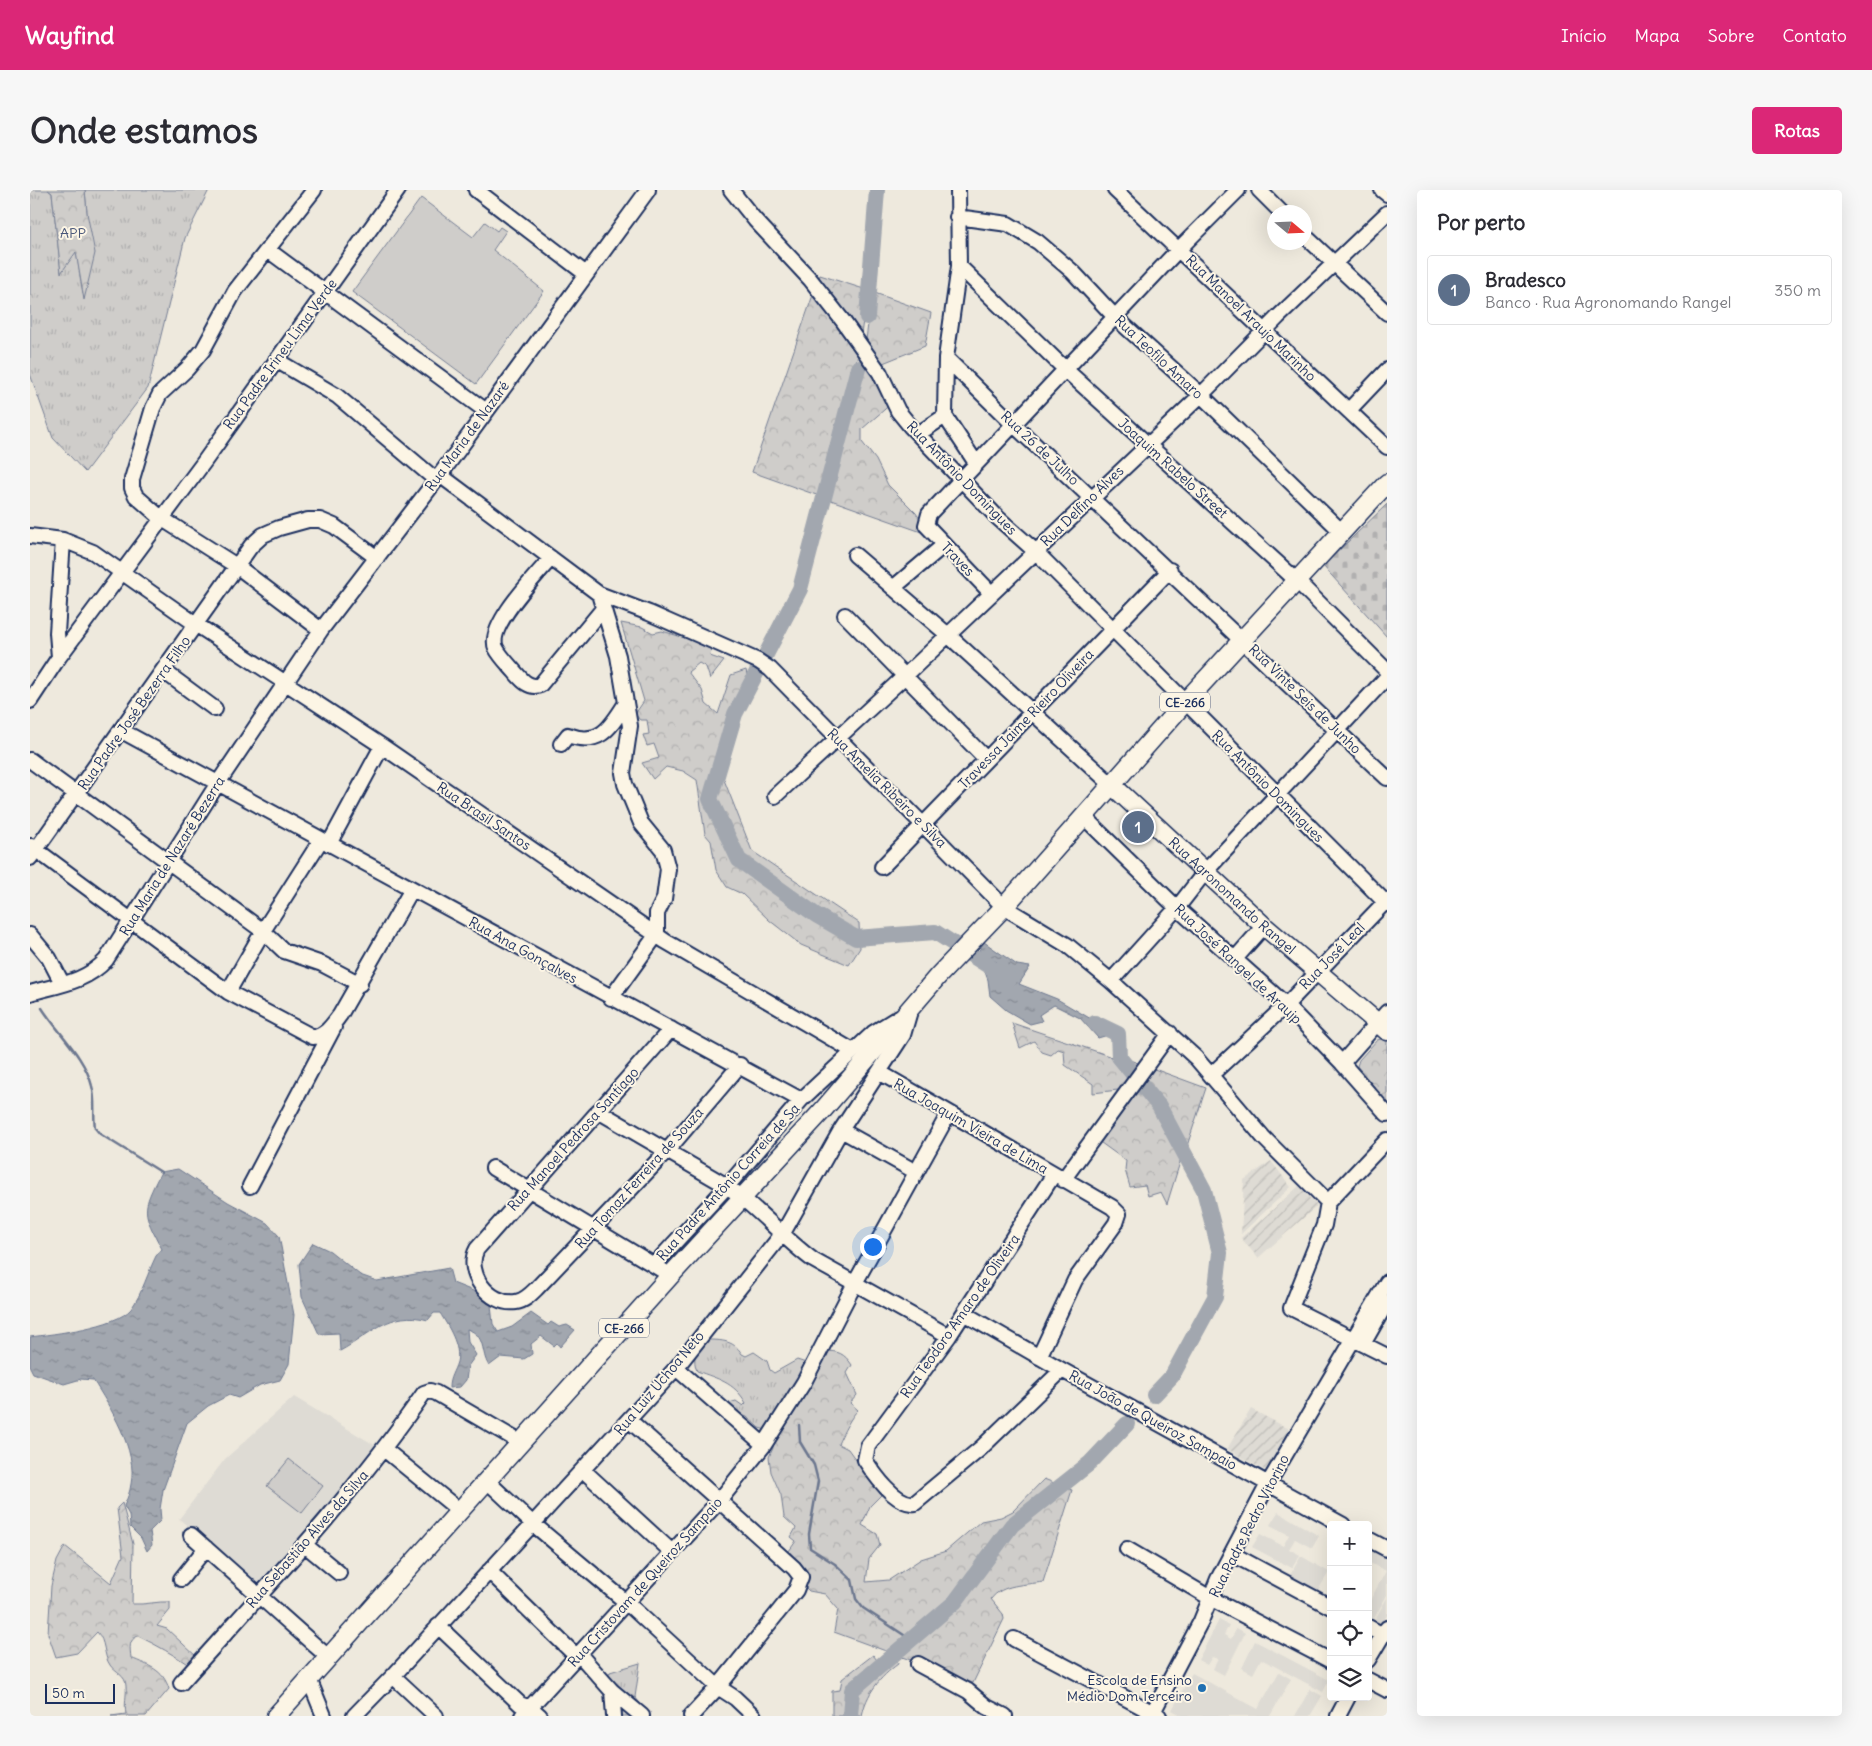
<!DOCTYPE html>
<html lang="pt">
<head>
<meta charset="utf-8">
<style>
  :root { --surface:#fff; --page:#f7f7f7; --text:#2b2b33; --muted:#7c7c81; --line:#e1e1e2; --accent:#db2777 }
  body { margin:0; font-family:Delius,sans-serif; background:var(--page); color:var(--text) }
  .controls { position:absolute; right:15px; bottom:15px; display:grid; overflow:hidden; border-radius:5px; box-shadow:0 5px 20px #0002 }
  .controls button { width:45px; height:45px; display:grid; place-items:center; padding:0; border:0; border-bottom:1px solid var(--line); background:var(--surface); color:var(--text); font:25px sans-serif }
  .compass { position:absolute; left:1237px; top:15px; width:45px; height:45px; border-radius:50%; background:var(--surface); box-shadow:0 5px 20px #0002; rotate:109deg }
  .scale { position:absolute; left:15px; bottom:12px; width:70px; box-sizing:border-box; padding-left:5px; border:2px solid #1b2f5e; border-top:0; font-size:14px; line-height:18px; white-space:nowrap; color:#1b2f5e; -webkit-text-stroke:4px #fcf5e5; paint-order:stroke }
  .you { position:absolute; left:842px; top:1056px; width:18px; height:18px; margin:-12px; border:4px solid #fff; border-radius:50%; background:#1a73e8; box-shadow:0 0 0 8px #1a73e833 }
  .badge { display:grid; place-items:center; width:32px; height:32px; border-radius:50%; background:var(--accent); color:#fff; font-size:16px; font-weight:700 }
  .pin { position:absolute; translate:-50% -50%; border:2px solid #fff; box-shadow:0 1px 5px #0006 }
  .list { margin:0; padding:0; list-style:none }
  h2 { display:flex; justify-content:space-between; align-items:center; height:65px; margin:0; padding:0 20px; font-size:21px }
  h2 small { font-size:16px; font-weight:400; color:var(--muted) }
  .list li { display:grid; grid-template-columns:32px 1fr auto; gap:15px; align-items:center; box-sizing:border-box; height:70px; margin:0 10px 10px; padding:0 10px; border:1px solid var(--line); border-radius:5px }
  .list b { display:block; font-size:19px; white-space:nowrap }
  .list p { margin:0; font-size:16px; white-space:nowrap; color:var(--muted) }
  .list em { font-size:16px; font-style:normal; color:var(--muted) }
  .icon { flex:none; width:28px; height:28px; fill:none; stroke:currentColor; stroke-width:2; stroke-linecap:round; stroke-linejoin:round }
  .map { position:relative; flex:none; width:1357px; height:1526px; overflow:hidden; border-radius:5px }
  header { display:flex; align-items:center; gap:30px; box-sizing:border-box; height:70px; padding:0 25px; background:var(--accent); color:#fff }
  header strong { font-size:24px }
  nav { display:flex; gap:28px; margin-inline-start:auto; font-size:18px }
  .intro { display:flex; align-items:center; justify-content:space-between; box-sizing:border-box; height:120px; padding:0 30px }
  h1 { margin:0; font-size:35px }
  .button { padding:12px 22px; border-radius:5px; background:var(--accent); color:#fff; font-size:18px; font-weight:700 }
  main { display:flex; gap:30px; padding:0 30px }
  aside { flex:1; background:var(--surface); border-radius:5px; box-shadow:0 5px 20px #0002 }
  .map>svg:first-child { display:block }
</style>
</head>
<body>
<header>
<strong>Wayfind</strong>
<nav><a>Início</a><a>Mapa</a><a>Sobre</a><a>Contato</a></nav>
</header>
<div class="intro"><h1>Onde estamos</h1><a class="button">Rotas</a></div>
<main>
<div class="map">
<svg width="1357" height="1526" viewBox="0 0 1357 1526">
  <defs>
    <pattern id="industrial-furrows" width="10" height="10" patternUnits="userSpaceOnUse" patternTransform="scale(1.25)"><rect width="10" height="10" fill="#dedbd4"/><path d="M-1 1l2-2M0 10L10 0M9 11l2-2" fill="none" stroke="#bebcb8"/></pattern>
    <pattern id="grass-tufts" width="24" height="20" patternUnits="userSpaceOnUse" patternTransform="scale(1.25)"><rect width="24" height="20" fill="#cfcdca"/><path d="M3 7l-1-3M5 7V3M7 7l1-3M15 17l-1-3M17 17v-4M19 17l1-3" fill="none" stroke="#b1b0b0"/></pattern>
    <pattern id="forest-crowns" width="20" height="18" patternUnits="userSpaceOnUse" patternTransform="scale(1.25)"><rect width="20" height="18" fill="#cfcdca"/><path d="M2 6a3 3 0 1 1 6 0M12 15a3 3 0 1 1 6 0" fill="none" stroke="#b1b0b0"/></pattern>
    <pattern id="cemetery-stones" width="16" height="16" patternUnits="userSpaceOnUse" patternTransform="scale(1.25)"><rect width="16" height="16" fill="#cfcdca"/><path d="M2 7V4a2 2 0 0 1 4 0v3zM10 15v-3a2 2 0 0 1 4 0v3z" fill="#b1b0b0"/></pattern>
    <pattern id="water-ripples" width="26" height="14" patternUnits="userSpaceOnUse" patternTransform="scale(1.25)"><rect width="26" height="14" fill="#a2a7af"/><path d="M2 4q2-2 4 0t4 0M15 11q2-2 4 0t4 0" fill="none" stroke="#838892"/></pattern>
  </defs>
  <rect width="100%" height="100%" fill="#eee9dd"/>
  <filter id="ink" filterUnits="userSpaceOnUse"><feTurbulence type="fractalNoise" baseFrequency=".02" numOctaves="2"/><feDisplacementMap in="SourceGraphic" scale="10" xChannelSelector="R" yChannelSelector="G"/><feConvolveMatrix kernelMatrix="1 2 1 2 8 2 1 2 1" color-interpolation-filters="sRGB"/></filter>
  <g filter="url(#ink)">
    <path fill="#dedbd4" d="M264 1207 348 1257 232 1397 149 1329 195 1269Z
      M1248 1322 1289 1346 1282 1358 1265 1349 1259 1359 1270 1365 1262 1378 1222 1357 1230 1344 1253 1356 1259 1345 1240 1335Z
      M1338 1355 1357 1366V1405L1342 1432 1338 1430V1414L1356 1381 1338 1372Z
      M1271 1366 1299 1382 1287 1402 1259 1387Z
      M1357 1408V1425L1350 1437 1343 1433Z
      M1189 1430 1199 1435 1194 1445 1201 1449 1207 1438 1215 1443 1194 1485 1183 1479 1188 1469 1182 1467 1177 1475 1168 1470Z
      M1225 1451 1299 1490 1293 1502 1231 1469 1223 1484 1212 1478Z
      M1249 1482 1261 1489 1240 1526H1153L1142 1520 1162 1483 1228 1519Z
      M1280 1499 1292 1506 1280 1526H1265Z"/>
    <path fill="url(#industrial-furrows)" d="M1241 971 1261 997 1211 1044 1214 990Z
      M1269 996 1287 1016 1228 1068 1211 1048Z
      M1221 1219 1263 1241 1240 1283 1197 1259Z"/>
    <path fill="url(#grass-tufts)" stroke="#757e94" d="M0 0H18L22 3 31 82 46 61 54 108 57 23 55 0H179L155 48 118 198 55 282 23 248 0 184Z
      M672 1150C689 1150 703 1149 712 1164L716 1166 724 1162 737 1171 740 1180 744 1183 767 1170 776 1173 779 1178 740 1241 729 1238 717 1227 700 1221 699 1213 706 1211 713 1216 716 1213C704 1192 688 1189 667 1181 662 1169 666 1161 672 1150Z
      M610 1473 605 1507 617 1522 607 1526H590L576 1491 580 1482Z"/>
    <path fill="url(#forest-crowns)" stroke="#757e94" d="M18 0H55L57 23 65 63 54 110 46 62 31 83 22 3Z
      M790 85 837 100 831 145 787 93Z
      M785 99 830 157 792 307 722 282Z
      M842 102 901 123 895 156 853 173 836 150Z
      M833 163 862 213 832 239V252L846 270 858 295 886 323 900 345 798 309Z
      M591 433 612 437 623 443 632 441 682 456 680 466 694 471 680 489 676 477 669 473 658 482 672 500 676 514 688 524 701 485 716 480 721 504 689 577 722 661 829 733 830 758 819 775 771 755 739 730 712 704 697 697 686 680 681 651 675 644 667 590 653 581 636 577 623 589 612 573 629 568 624 554 617 556 613 545 619 544 617 530H610L605 524 614 511Z
      M982 833 1080 866 1103 893 1088 900 1063 903V894L1035 875 1034 861 1028 859 1021 865 1012 862 1004 851 990 858Z
      M1351 849 1357 850V913L1327 876 1329 870 1347 850Z
      M1097 869 1176 898 1156 959 1135 917Z
      M1109 898 1125 919 1151 969 1137 1014 1131 1002 1118 1006 1115 995 1100 997 1095 980 1096 971 1067 950Z
      M794 1161C808 1161 814 1163 822 1175L817 1183 827 1205 820 1213 828 1220C821 1226 812 1245 808 1254L818 1259 851 1305 840 1316 832 1335 847 1344 850 1355 839 1369 836 1392 859 1390 891 1369 916 1361 951 1331 971 1327 983 1321 1014 1289 1042 1300 1013 1392C995 1395 972 1394 961 1409L973 1424 974 1429 943 1493 804 1442 808 1419 795 1404 779 1401 775 1397 769 1373 759 1361 766 1351 761 1347 766 1338 754 1327 751 1305 741 1282 739 1267 743 1258V1251Z
      M92 1313 103 1354 102 1414C116 1415 127 1411 140 1412V1420L127 1436 137 1439 168 1468 162 1477C144 1465 127 1455 108 1446 98 1450 100 1458 101 1468 119 1476 133 1479 139 1499L116 1526H81L96 1524C94 1514 97 1505 96 1496 96 1485 85 1483 80 1475 73 1465 76 1451 67 1442L47 1463 26 1467 18 1444 21 1396 27 1371 35 1356 81 1393 93 1366 87 1318Z
      M843 1465 847 1470 867 1469 868 1474C850 1487 836 1504 832 1526H802V1501L810 1500 812 1489Z"/>
    <path fill="url(#cemetery-stones)" stroke="#757e94" d="M1357 314V447L1293 376Z"/>
    <path fill="#cfcdca" stroke="#757e94" d="M391 8 443 47 455 32 467 41 470 37 476 41 463 60 514 101 446 194 322 102Z
      M259 1269 293 1296 272 1323 237 1296Z"/>
    <path fill="url(#water-ripples)" stroke="#6c778f" d="M954 752 987 775 1000 777 989 794 1027 809 1090 846 1092 867 1078 845 1068 848 1050 828 1024 815 1009 825 1012 831 1000 834 976 820 960 806 958 790 955 782 967 772 947 764Z
      M148 979 198 1012 237 1033 249 1046 264 1125 259 1174 250 1190 230 1195 208 1208 199 1205 178 1216 157 1233 133 1300 130 1319 131 1330 120 1341 122 1355 117 1361 111 1348 100 1337 99 1325 94 1316C97 1309 100 1302 101 1294 108 1261 80 1217 63 1190L51 1189 34 1194 3 1183 0 1177V1147C23 1144 86 1137 101 1119 112 1104 118 1082 126 1066L132 1059C112 1021 111 1021 131 982Z
      M283 1053 300 1061 330 1085 347 1091 419 1078 423 1093 448 1103 461 1115 463 1134 468 1142 482 1137 501 1123 518 1135 521 1132 529 1137 537 1135 545 1140 530 1157 527 1153 524 1156 511 1146 501 1154 502 1164 494 1169 471 1167 459 1176C450 1162 457 1146 437 1139L438 1152 446 1165 438 1176 436 1190 430 1197 419 1198C419 1187 424 1182 427 1172 431 1156 418 1136 410 1123H404L398 1130C360 1119 340 1145 310 1161L309 1143 289 1144 272 1107 269 1074Z"/>
    <g fill="none" stroke-linecap="round" stroke-linejoin="round">
      <path stroke="#6c778f" stroke-width="2.5" d="M12 818C28 843 55 867 62 896 66 910 63 924 65 938L70 944 131 982
        M769 1235 770 1252 784 1275 788 1291 779 1344 780 1358 805 1374 822 1390 826 1409 833 1418 880 1449"/>
      <path stroke="#a2a7af" stroke-width="16" d="M837 127 847 0
        M828 178 770 399 705 524 680 609 709 670 786 725 826 748 905 742 979 789
        M1065 833 1088 844 1089 867 1129 916 1174 1000 1190 1063 1185 1107 1142 1186 1124 1205
        M820 1526 822 1500 925 1412 982 1335 1060 1273 1097 1234"/>
      <defs>
        <path id="minor" d="M284 0 205 101 173 160 157 179 130 204 123 218 102 289V298L106 306 131 328 208 377 291 440
          M446 0 556 84
          M701 0 725 30 780 89 813 131 850 183 868 221 881 237 968 328 1005 361 1357 714
          M1085 0 1357 257
          M1229 0 1251 22
          M1352 0 1357 4
          M927 27 978 34 1008 52 1043 82 1085 127 1171 205 1312 342
          M1274 45 1357 123
          M238 60 456 221
          M929 76 1036 180 1266 390 1357 481
          M916 168 983 234 1357 588
          M246 170 307 206 406 290
          M1319 220 1357 180
          M915 226 916 168 929 76 928 0
          M915 226 946 273
          M888 244 915 226
          M410 285 569 404 588 466 600 536 593 583 595 594 611 633 633 660 638 679 634 709 627 723V744L581 808
          M0 346 33 350 63 362 167 435 352 556 635 751 823 861
          M825 365 918 445 1083 596
          M521 368C507 385 456 436 466 458 470 466 479 475 485 482 492 490 499 499 510 495L572 420
          M863 398 914 355
          M961 403 896 335 899 324 1149 59 1208 0
          M569 404 619 423 728 471 740 479 974 717 1037 755 1081 791 1166 868 1234 948 1298 1012 1357 950
          M815 425 956 569
          M29 467 27 443 33 350
          M135 482 185 519
          M0 511 29 467 174 272 368 0
          M92 541 771 910 843 843 869 827
          M531 554 538 545C571 557 581 536 596 513
          M0 570 233 741 254 761 292 774 330 794
          M745 606 876 485 1171 205 1248 127 1357 23
          M1054 627 1147 718 1256 815 1312 873 1357 924
          M299 654 352 556
          M1 656 198 802 283 847C296 846 303 834 310 825L382 699
          M0 668 221 356 233 345 249 338 278 330H290L304 336 347 368
          M852 677 1140 380
          M0 745 19 768 32 793
          M1204 770 1234 736
          M1081 791 1147 718 1175 682 1357 487
          M198 802 233 741 291 650
          M0 803C28 795 56 792 76 770L188 593 291 440 410 285 618 0
          M641 839 447 1059C434 1082 459 1116 486 1112 494 1111 500 1105 506 1099L636 962 710 875
          M1312 873 1357 822
          M849 882 1082 1017 1089 1024 1086 1033 1045 1090 1009 1167
          M1182 884 1256 815 1357 710
          M568 921 697 996C728 1018 753 1048 783 1070L919 1146
          M811 940 886 982
          M463 978 632 1080
          M1024 984 919 1146 838 1256 835 1270C844 1284 866 1316 885 1313L951 1258 1032 1180
          M1033 990 1140 843
          M220 996 304 837
          M1298 1012 1294 1035 1261 1118 1357 1166
          M624 1075 701 992 771 910
          M935 1124 1032 1180 1313 1335
          M1333 1154 1357 1112
          M646 1178 734 1255
          M599 1230 764 1378 771 1387 766 1400 688 1497 661 1526
          M354 1259 430 1321
          M554 1281 642 1362
          M456 1290 502 1333 596 1412 688 1497 705 1508 724 1526
          M161 1345 298 1467
          M1338 1349 1357 1359
          M275 1355 309 1383
          M1097 1359 1182 1409 1301 1471
          M1202 1364 1301 1417
          M459 1381 541 1461 549 1464 582 1501 584 1526
          M151 1389 176 1358
          M408 1436 490 1514 501 1518 510 1526
          M1338 1437 1353 1445
          M984 1449 1129 1526
          M1338 1470 1357 1438
          M888 1474 938 1501 957 1517 975 1526
          M363 1486 406 1526
          M279 1489 294 1526
          M1338 1490 1357 1500
          M151 1493C235 1399 322 1307 394 1203L400 1201 406 1203 490 1252
          M582 1501 612 1526
          M324 1526 363 1486 646 1178 753 1043 811 940 873 845 880 821
          M492 1526 689 1311 734 1255 774 1192 825 1093 919 923
          M1121 1526 1171 1431 1188 1389 1238 1294 1357 1092
          M1308 1526 1318 1507"/>
        <g id="major">
          <path id="s1" d="M1083 596 1234 736 1357 841"/>
          <path d="M246 1526 640 1086 793 920 908 786 974 717 1155 512 1357 293"/>
        </g>
      </defs>
      <use href="#minor" stroke="#1b2f5e" stroke-width="18"/>
      <use href="#major" stroke="#1b2f5e" stroke-width="21"/>
      <use href="#minor" stroke="#fcf5e5" stroke-width="14"/>
      <use href="#major" stroke="#fcf5e5" stroke-width="18"/>
    </g>
  </g>
  <circle fill="#1f6fb2" stroke="#fcf5e5" stroke-width="2" cx="1172" cy="1498" r="5"/>
  <g text-anchor="middle" dominant-baseline="central" stroke-width="4" stroke-linejoin="round" paint-order="stroke">
    <g fill="#fcf5e5" stroke="#5e6a86" stroke-width="1">
      <rect x="1130" y="502.5" width="50" height="19" rx="4"/>
      <rect x="569" y="1128.5" width="50" height="19" rx="4"/>
    </g>
    <g font-size="12" font-weight="bold" fill="#1b2f5e">
      <text x="1155" y="512">CE-266</text>
      <text x="594" y="1138">CE-266</text>
    </g>
    <g font-size="14" fill="#485679" stroke="#fcf5e5">
      <text x="43" y="43">APP</text>
    </g>
    <g font-size="14" fill="#1b2f5e" stroke="#fcf5e5">
      <text transform="translate(1221 128) rotate(44)">Rua Manoel Araujo Marinho</text>
      <text transform="translate(250 164) rotate(-54)">Rua Padre Irineu Lima Verde</text>
      <text transform="translate(1129 167) rotate(43)">Rua Teofilo Amaro</text>
      <text transform="translate(437 246) rotate(-54)">Rua Maria de Nazaré</text>
      <text transform="translate(1010 258) rotate(43)">Rua 26 de Julho</text>
      <text transform="translate(1143 278) rotate(42)">Joaquim Rabelo Street</text>
      <text transform="translate(932 288) rotate(46)">Rua Antônio Domingues</text>
      <text transform="translate(1052 316) rotate(-44)">Rua Delfino Alves</text>
      <text transform="translate(928 369) rotate(46)">Traves</text>
      <text transform="translate(1275 509) rotate(44)">Rua Vinte Seis de Junho</text>
      <text transform="translate(104 523) rotate(-55)">Rua Padre José Bezerra Filho</text>
      <text transform="translate(996 529) rotate(-46)">Travessa Jaime Rieiro Oliveira</text>
      <text transform="translate(1238 596) rotate(45)">Rua Antônio Domingues</text>
      <text transform="translate(857 598) rotate(45)">Rua Amelia Ribeiro e Silva</text>
      <text transform="translate(454 626) rotate(34)">Rua Brasil Santos</text>
      <text transform="translate(142 666) rotate(-58)">Rua Maria de Nazaré Bezerra</text>
      <text stroke="none"><textPath href="#s1" startOffset="162">Rua Agronomando Rangel</textPath></text>
      <text transform="translate(493 760) rotate(29)">Rua Ana Gonçalves</text>
      <text transform="translate(1302 766) rotate(-46)">Rua José Leal</text>
      <text transform="translate(1208 774) rotate(43)">Rua José Rangel de Araujp</text>
      <text transform="translate(941 936) rotate(30)">Rua Joaquim Vieira de Lima</text>
      <text transform="translate(543 949) rotate(-48)">Rua Manoel Pedrosa Santiago</text>
      <text transform="translate(609 988) rotate(-48)">Rua Tomaz Ferreira de Souza</text>
      <text transform="translate(698 992) rotate(-48)">Rua Padre Antônio Correia de Sa</text>
      <text transform="translate(930 1126) rotate(-55)">Rua Teodoro Amaro de Oliveira</text>
      <text transform="translate(629 1193) rotate(-50)">Rua Luiz Uchoa Neto</text>
      <text transform="translate(1123 1230) rotate(29)">Rua João de Queiroz Sampaio</text>
      <text transform="translate(1219 1336) rotate(-63)">Rua Padre Pedro Vitorino</text>
      <text transform="translate(277 1349) rotate(-49)">Rua Sebastião Alves da Silva</text>
      <text transform="translate(615 1392) rotate(-48)">Rua Cristovam de Queiroz Sampaio</text>
    </g>
    <g font-size="14" fill="#1b2f5e" stroke="#fcf5e5" text-anchor="end">
      <text x="1162" y="1490">Escola de Ensino<tspan x="1162" dy="16">Médio Dom Terceiro</tspan></text>
    </g>
  </g>
</svg>
<div class="controls">
<button>+</button>
<button>−</button>
<button><svg class="icon" aria-label="locate" viewBox="0 0 24 24"><circle cx="12" cy="12" r="6"/><path d="M12 2v4M12 18v4M2 12h4M18 12h4"/></svg></button>
<button><svg class="icon" aria-label="layers" viewBox="0 0 24 24"><path d="M12 4l9 5-9 5-9-5zM3 14l9 5 9-5"/></svg></button>
</div>
<svg class="compass" viewBox="-18 -18 36 36"><path d="M0-13l5 13h-10z" fill="#e53935"/><path d="M0 13l5-13h-10z" fill="#7c7c81"/></svg>
<div class="scale">50 m</div>
<div class="you"></div>
<div class="pin badge" style="left:1108px;top:637px;background:#5c6f8a">1</div>
</div>
<aside>
<h2>Por perto<small></small></h2>
<ul class="list">
<li><span class="badge" style="background:#5c6f8a">1</span><div><b>Bradesco</b><p>Banco · Rua Agronomando Rangel</p></div><em>350 m</em></li>
</ul>
</aside>
</main>
</body>
</html>
